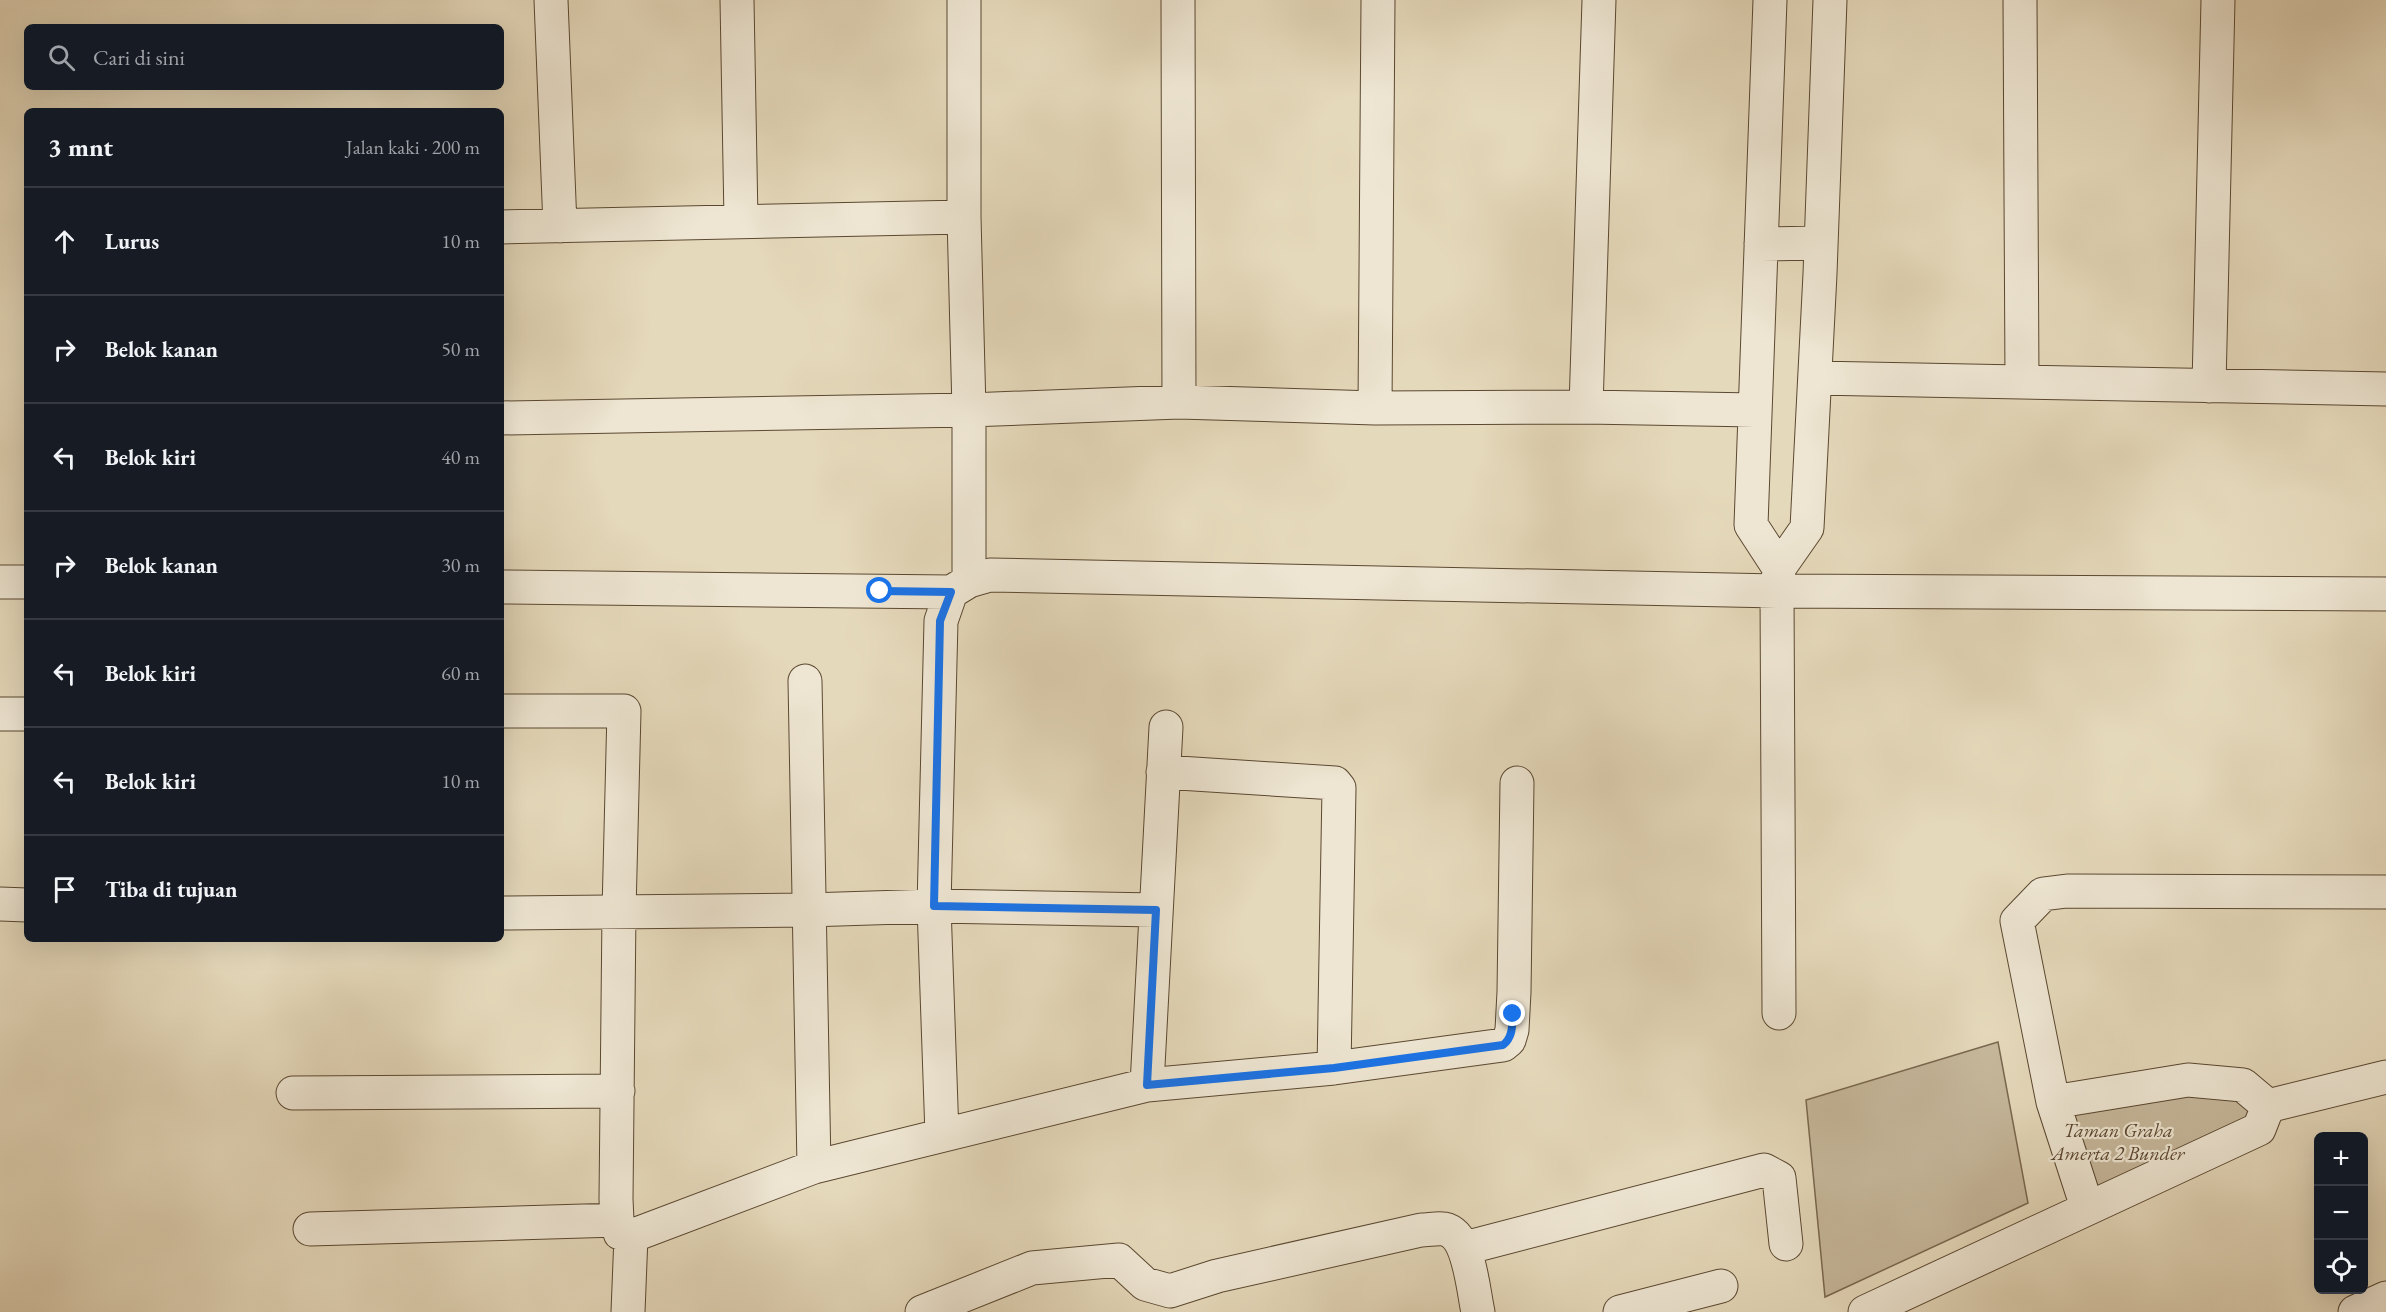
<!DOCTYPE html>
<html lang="id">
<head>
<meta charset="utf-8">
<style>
  :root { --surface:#171b24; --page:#20242c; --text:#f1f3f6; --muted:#9ea1a6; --line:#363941 }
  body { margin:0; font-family:"EB Garamond",serif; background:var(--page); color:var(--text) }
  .controls { position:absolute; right:18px; bottom:18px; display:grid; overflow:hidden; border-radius:9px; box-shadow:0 6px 24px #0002 }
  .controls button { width:54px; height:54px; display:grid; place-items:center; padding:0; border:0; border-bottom:2px solid var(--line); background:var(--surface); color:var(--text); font:30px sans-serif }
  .stop { position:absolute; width:18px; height:18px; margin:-14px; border:4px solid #1a73e8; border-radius:50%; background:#fff }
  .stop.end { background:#1a73e8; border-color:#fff; box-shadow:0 2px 6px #0008 }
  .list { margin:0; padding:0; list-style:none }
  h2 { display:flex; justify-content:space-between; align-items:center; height:78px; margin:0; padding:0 24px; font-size:26px }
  h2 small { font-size:20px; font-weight:400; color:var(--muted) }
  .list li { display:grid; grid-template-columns:39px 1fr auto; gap:18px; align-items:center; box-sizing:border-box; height:108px; padding:0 24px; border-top:2px solid var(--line) }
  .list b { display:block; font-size:22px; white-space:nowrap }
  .list em { font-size:20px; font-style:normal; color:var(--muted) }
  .icon { flex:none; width:33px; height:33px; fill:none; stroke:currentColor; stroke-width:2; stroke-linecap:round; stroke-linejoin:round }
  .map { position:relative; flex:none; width:2386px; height:1312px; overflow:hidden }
  .search { position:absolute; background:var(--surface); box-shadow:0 6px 24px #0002; left:24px; top:24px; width:480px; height:66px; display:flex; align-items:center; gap:15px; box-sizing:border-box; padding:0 21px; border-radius:9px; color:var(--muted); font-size:22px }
  .panel { position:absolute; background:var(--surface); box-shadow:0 6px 24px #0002; left:24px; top:108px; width:480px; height:834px; border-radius:9px }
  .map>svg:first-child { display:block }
</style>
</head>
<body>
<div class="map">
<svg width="2386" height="1312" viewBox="0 0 2386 1312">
  <rect width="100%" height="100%" fill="#e5d9bb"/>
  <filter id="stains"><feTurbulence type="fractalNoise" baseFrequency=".00333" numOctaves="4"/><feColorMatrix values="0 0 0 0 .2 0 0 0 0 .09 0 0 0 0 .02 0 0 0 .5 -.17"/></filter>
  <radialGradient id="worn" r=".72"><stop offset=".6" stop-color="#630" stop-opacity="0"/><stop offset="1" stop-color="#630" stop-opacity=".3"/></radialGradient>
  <path fill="#c6b89c" stroke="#7a6850" stroke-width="1.5" d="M1998 1042 2028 1203 1825 1297 1806 1100Z
    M2191 1090 2237 1097 2254 1111 2246 1126 2093 1195 2067 1110Z"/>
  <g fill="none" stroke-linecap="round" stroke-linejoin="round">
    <defs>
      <path id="street" d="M551 0 560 226
        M737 0 741 220
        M964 0V217L969 410V581
        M1178 0 1179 402
        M1770 0 1751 525 1779 568
        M2020 0 2022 382
        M501 227 964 217
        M1761 244 1819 243
        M1815 378 2386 389
        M2209 386 2218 0
        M1586 407 1599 0
        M1375 408 1378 0
        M501 418 969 410 1179 402 1375 408 1586 407 1755 410
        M0 582H27
        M501 587 951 592
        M805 681 814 1167
        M501 711H624L619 911 616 1199 617 1220 620 1233 631 1236 642 1232 814 1167 1147 1085
        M0 714H27
        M1166 727 1147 1085 1334 1068 1503 1045 1509 1040 1512 1030 1514 992 1517 783
        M1163 772 1335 783 1339 788 1334 1068
        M0 904 27 905
        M501 913 808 910 934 906 1156 910
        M1779 1013 1777 591 1779 568 1807 528 1820 274 1830 0
        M293 1093 618 1091
        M2053 1102 2188 1080 2243 1085 2268 1106
        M2268 1106 2386 1077
        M942 1135 934 906 941 621 951 592 969 581 990 575 1777 591 2386 594
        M2087 1207 2053 1102 2017 921 2043 894 2067 891 2386 892
        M310 1229 617 1220
        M1465 1248 1764 1170 1779 1178 1786 1244
        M628 1312 631 1236
        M922 1312 1032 1268 1119 1260 1145 1284 1170 1291 1217 1276 1421 1230C1428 1230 1437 1228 1444 1229 1470 1234 1473 1291 1478 1312
        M1620 1312 1721 1286
        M1865 1312 2259 1129 2268 1106
        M2355 1312 2386 1298"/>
    </defs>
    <use href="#street" stroke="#5b4831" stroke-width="35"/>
    <use href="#street" stroke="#eee6d3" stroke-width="33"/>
  </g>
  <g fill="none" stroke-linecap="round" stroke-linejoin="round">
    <path stroke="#1a73e8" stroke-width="8" d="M880 591 951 592 940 621 934 906 1156 910 1147 1085 1334 1068 1503 1045C1513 1037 1512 1026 1513 1014"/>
  </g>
  <g text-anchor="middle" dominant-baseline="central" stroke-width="4.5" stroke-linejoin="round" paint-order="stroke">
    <g font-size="20" font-style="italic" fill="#5b4731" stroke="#eee6d3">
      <text x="2118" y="1130">Taman Graha<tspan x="2118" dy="23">Amerta 2 Bunder</tspan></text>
    </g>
  </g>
  <rect width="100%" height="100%" filter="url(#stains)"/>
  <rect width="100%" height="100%" fill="url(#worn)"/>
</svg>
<div class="controls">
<button>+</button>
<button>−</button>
<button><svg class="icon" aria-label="locate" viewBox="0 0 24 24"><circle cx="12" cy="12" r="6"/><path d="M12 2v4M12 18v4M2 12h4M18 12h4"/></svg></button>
</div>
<div class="stop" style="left:880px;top:591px"></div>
<div class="stop end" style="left:1513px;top:1014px"></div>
<div class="search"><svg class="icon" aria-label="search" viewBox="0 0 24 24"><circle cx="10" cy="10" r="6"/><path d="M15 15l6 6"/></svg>Cari di sini</div>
<section class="panel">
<h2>3 mnt<small>Jalan kaki · 200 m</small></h2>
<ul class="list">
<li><svg class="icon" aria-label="ahead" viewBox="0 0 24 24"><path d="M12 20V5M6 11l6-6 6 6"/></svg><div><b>Lurus</b></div><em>10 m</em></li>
<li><svg class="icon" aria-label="right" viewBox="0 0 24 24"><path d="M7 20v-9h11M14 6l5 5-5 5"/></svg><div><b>Belok kanan</b></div><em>50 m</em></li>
<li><svg class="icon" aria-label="left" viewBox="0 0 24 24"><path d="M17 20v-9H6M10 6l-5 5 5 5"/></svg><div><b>Belok kiri</b></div><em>40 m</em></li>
<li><svg class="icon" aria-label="right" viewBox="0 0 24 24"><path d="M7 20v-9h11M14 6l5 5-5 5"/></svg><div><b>Belok kanan</b></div><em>30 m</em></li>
<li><svg class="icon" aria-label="left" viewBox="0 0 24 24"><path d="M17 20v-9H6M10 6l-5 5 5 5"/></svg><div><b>Belok kiri</b></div><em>60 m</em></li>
<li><svg class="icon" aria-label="left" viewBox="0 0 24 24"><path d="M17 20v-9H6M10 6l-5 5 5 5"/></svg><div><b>Belok kiri</b></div><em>10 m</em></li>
<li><svg class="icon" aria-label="arrive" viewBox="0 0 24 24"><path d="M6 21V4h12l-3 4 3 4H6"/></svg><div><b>Tiba di tujuan</b></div></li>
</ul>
</section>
</div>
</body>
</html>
